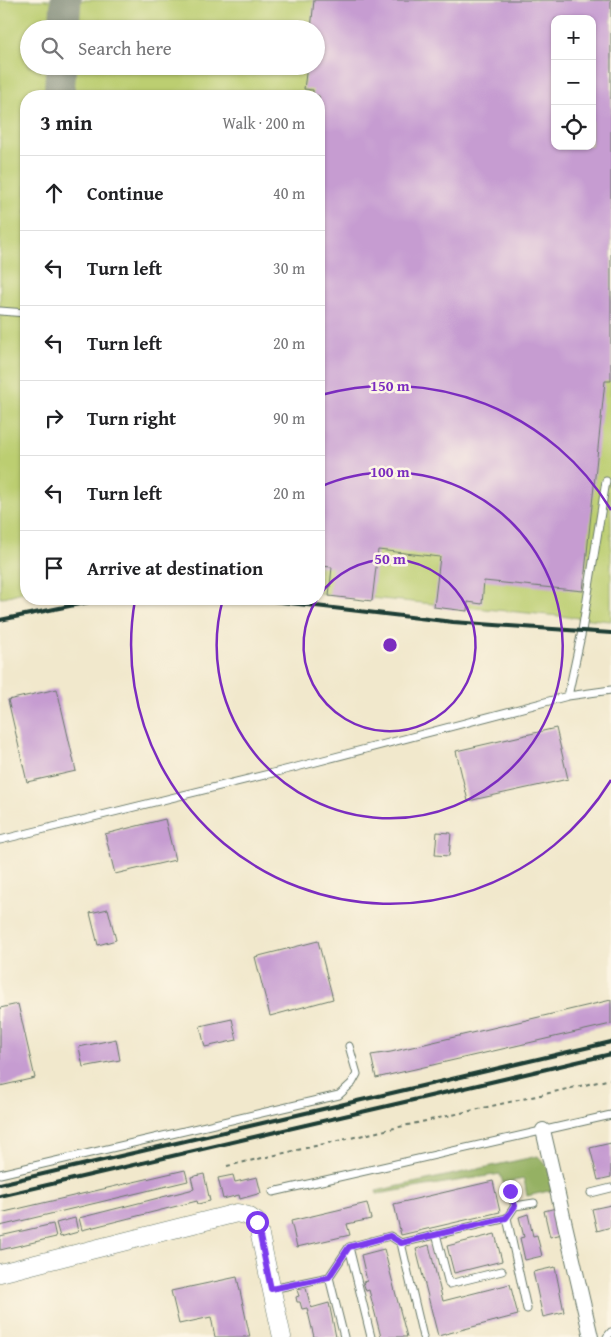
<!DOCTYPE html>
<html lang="en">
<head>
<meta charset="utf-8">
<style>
  :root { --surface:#fff; --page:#f6f6f6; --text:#202124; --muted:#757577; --line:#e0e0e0 }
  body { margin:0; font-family:"Gentium Book Plus",serif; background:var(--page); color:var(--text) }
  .controls { position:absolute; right:15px; top:15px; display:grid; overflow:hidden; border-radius:10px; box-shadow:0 1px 4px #0004 }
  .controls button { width:45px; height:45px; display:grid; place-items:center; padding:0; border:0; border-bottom:1px solid var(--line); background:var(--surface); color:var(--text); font:25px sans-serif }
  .stop { position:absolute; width:15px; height:15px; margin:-11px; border:4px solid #7c3aed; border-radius:50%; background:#fff }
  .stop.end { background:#7c3aed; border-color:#fff; box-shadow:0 1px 5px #0008 }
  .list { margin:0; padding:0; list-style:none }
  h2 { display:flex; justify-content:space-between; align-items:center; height:65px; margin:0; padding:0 20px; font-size:21px }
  h2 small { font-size:16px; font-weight:400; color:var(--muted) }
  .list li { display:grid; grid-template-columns:32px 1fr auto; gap:15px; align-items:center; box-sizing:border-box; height:75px; padding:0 20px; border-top:1px solid var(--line) }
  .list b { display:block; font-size:19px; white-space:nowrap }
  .list em { font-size:16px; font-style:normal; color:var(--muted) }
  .icon { flex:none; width:28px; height:28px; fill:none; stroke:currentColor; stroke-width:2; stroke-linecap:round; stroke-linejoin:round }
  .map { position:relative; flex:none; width:611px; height:1337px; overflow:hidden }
  .search { position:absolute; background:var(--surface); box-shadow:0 1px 4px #0004; left:20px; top:20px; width:305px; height:55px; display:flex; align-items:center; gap:12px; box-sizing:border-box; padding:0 18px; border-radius:28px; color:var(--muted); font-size:19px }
  .panel { position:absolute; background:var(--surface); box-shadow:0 1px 4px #0004; left:20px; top:90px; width:305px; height:515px; border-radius:20px }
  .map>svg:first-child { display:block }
</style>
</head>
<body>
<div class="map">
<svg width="611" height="1337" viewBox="0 0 611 1337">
  <rect width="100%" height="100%" fill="#fcf5e5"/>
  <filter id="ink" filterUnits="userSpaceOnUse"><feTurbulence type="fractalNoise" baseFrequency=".02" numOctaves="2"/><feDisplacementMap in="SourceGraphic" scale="10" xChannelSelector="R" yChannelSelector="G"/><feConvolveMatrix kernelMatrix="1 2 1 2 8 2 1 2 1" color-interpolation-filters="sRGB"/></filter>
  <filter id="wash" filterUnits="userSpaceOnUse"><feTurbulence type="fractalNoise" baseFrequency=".0096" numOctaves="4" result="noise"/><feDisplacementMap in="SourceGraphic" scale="20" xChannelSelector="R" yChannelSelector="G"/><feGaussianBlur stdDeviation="1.12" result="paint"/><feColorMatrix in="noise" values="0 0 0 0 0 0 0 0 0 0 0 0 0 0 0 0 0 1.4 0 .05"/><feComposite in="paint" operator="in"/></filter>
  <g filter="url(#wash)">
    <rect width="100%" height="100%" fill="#f1e8cc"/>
    <path fill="#bcce71" stroke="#6e8652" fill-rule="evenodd" d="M0 0H611V621L319 593V96H26V591L0 598ZM555 19H592V146H555ZM29 29H316V66H29Z"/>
    <path fill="#95b163" stroke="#5a774c" d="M538 1156 548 1167 553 1190 527 1196 524 1179 503 1183 500 1174 377 1194 376 1191Z"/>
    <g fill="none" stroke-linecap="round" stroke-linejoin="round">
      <path stroke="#889280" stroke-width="31" d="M64 29 66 0
        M59 96 61 66"/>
    </g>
    <g id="blocks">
      <path fill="#c69cd1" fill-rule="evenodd" d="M314 0H611V381H605L583 591 484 581 482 604 468 602 467 611 434 607 440 557 378 550 372 601 329 596 332 567 319 566V96H313V90L304 89 307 66H316V29H311ZM555 19H592V146H555Z
        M57 689 76 771 27 782 8 700Z
        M556 728 568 779 468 801 456 751Z
        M165 819 175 860 115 874 105 834Z
        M437 832 451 833 449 856 435 855Z
        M108 909 116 940 98 945 90 913Z
        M318 941 333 999 270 1016 255 957Z
        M611 1000V1024L376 1078 371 1055 391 1052Z
        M18 1004 35 1078 0 1086V1008Z
        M232 1019 237 1040 205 1047 200 1026Z
        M116 1039 120 1060 83 1067 79 1047Z
        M611 1143V1177L598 1180 590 1148Z
        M185 1170 188 1181 0 1226V1213Z
        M204 1174 210 1201 198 1204 197 1201 82 1230 79 1218 194 1189 191 1177Z
        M233 1175 235 1182 257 1177 261 1193 240 1199 239 1195 223 1199 218 1178Z
        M493 1181 500 1212 401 1235 394 1204Z
        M367 1203 371 1219 347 1224 350 1235 297 1247 291 1221Z
        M611 1205V1227L597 1231 592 1209Z
        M556 1208 562 1234 550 1237 544 1211Z
        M528 1214 533 1236 537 1235 542 1256 525 1260 520 1238 524 1237 519 1217Z
        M75 1218 78 1232 60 1237 56 1223Z
        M53 1224 56 1237 0 1250V1236Z
        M495 1234 502 1261 454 1273 447 1246Z
        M429 1245 443 1301 510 1284 518 1315 438 1336 416 1249Z
        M384 1249 407 1337H381L369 1290 366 1291 363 1282 367 1281 361 1255Z
        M555 1267 564 1312 543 1317 533 1272Z
        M237 1277 250 1337H215L211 1317 179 1324 171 1291Z
        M306 1288 311 1308 329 1303 336 1337H314L307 1308 302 1309 300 1302H297L296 1297 299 1296 297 1290Z"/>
    </g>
  </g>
  <g filter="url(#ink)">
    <use href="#blocks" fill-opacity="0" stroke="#687969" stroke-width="1"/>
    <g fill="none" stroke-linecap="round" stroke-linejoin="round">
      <defs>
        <path id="service" d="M0 311 26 313
          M568 696 582 631 606 481
          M0 840 293 768 568 696 611 690
          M0 1174 339 1095 352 1083 357 1074 349 1046
          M510 1191 515 1206
          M273 1192 611 1115
          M591 1193 611 1188
          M436 1234 449 1284 502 1271
          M349 1247 371 1337
          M329 1277 344 1337
          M272 1289 329 1277 349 1247 390 1236 401 1243
          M527 1309 507 1218 515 1206 534 1203
          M423 1337 401 1243 507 1218
          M607 1337 611 1332"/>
        <path id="minor" d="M543 1130 591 1337"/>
        <path id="tertiary" d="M0 1273 237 1213 248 1216 257 1222 282 1337"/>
      </defs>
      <use href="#service" stroke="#687969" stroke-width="9"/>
      <use href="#minor" stroke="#687969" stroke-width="16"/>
      <use href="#tertiary" stroke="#687969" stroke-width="19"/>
      <path stroke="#687969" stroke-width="2" stroke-dasharray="4 4" stroke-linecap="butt" d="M227 1166 611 1079"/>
      <use href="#service" stroke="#fff" stroke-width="7"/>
      <use href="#minor" stroke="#fff" stroke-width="14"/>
      <use href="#tertiary" stroke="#fff" stroke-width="18"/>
      <path stroke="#1f3d34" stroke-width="4" d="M256 599 453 622 611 633
        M0 620 104 599
        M0 1184 611 1042
        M0 1196 611 1054"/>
    </g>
  </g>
  <g fill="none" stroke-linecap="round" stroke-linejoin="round" filter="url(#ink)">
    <path stroke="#7c3aed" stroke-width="6" d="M257 1222 271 1289 329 1277 349 1247 390 1236 401 1243 506 1218 515 1206 510 1191"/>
  </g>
  <g fill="none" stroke="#7b2cbf" stroke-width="2.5">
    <path d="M319 596A86 86 0 1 1 317 599"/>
    <path d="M320 487A173 173 0 1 1 223 599"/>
    <path d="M611 780A259 259 0 0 1 135 600M321 395A259 259 0 0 1 611 510"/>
  </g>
  <circle cx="390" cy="645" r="8" fill="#7b2cbf" stroke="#fcf5e5" stroke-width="2.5"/>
  <g font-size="15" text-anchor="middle" font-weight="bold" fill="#7b2cbf" stroke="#fcf5e5" stroke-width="5" stroke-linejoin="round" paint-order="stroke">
    <text x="390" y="391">150 m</text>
    <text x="390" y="477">100 m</text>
    <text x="390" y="564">50 m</text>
  </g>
</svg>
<div class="controls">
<button>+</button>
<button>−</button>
<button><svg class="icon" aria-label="locate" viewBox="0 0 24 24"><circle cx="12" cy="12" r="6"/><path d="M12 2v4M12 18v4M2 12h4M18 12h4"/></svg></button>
</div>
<div class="stop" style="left:257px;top:1222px"></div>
<div class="stop end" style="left:510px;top:1191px"></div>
<div class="search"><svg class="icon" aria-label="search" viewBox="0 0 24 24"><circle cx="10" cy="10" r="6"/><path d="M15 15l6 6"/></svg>Search here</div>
<section class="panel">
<h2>3 min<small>Walk · 200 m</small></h2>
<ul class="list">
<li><svg class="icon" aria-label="ahead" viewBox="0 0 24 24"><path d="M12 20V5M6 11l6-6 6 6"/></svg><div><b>Continue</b></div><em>40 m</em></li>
<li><svg class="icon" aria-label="left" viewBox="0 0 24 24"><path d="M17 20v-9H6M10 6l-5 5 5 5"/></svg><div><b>Turn left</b></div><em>30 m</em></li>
<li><svg class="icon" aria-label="left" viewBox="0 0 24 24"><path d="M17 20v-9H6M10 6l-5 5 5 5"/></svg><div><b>Turn left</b></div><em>20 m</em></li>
<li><svg class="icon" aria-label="right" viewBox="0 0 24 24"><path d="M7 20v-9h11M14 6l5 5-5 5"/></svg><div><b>Turn right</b></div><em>90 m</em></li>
<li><svg class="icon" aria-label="left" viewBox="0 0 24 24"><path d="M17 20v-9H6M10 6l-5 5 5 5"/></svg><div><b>Turn left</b></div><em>20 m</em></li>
<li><svg class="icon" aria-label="arrive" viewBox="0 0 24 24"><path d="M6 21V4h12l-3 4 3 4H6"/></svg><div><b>Arrive at destination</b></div></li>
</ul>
</section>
</div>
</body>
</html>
